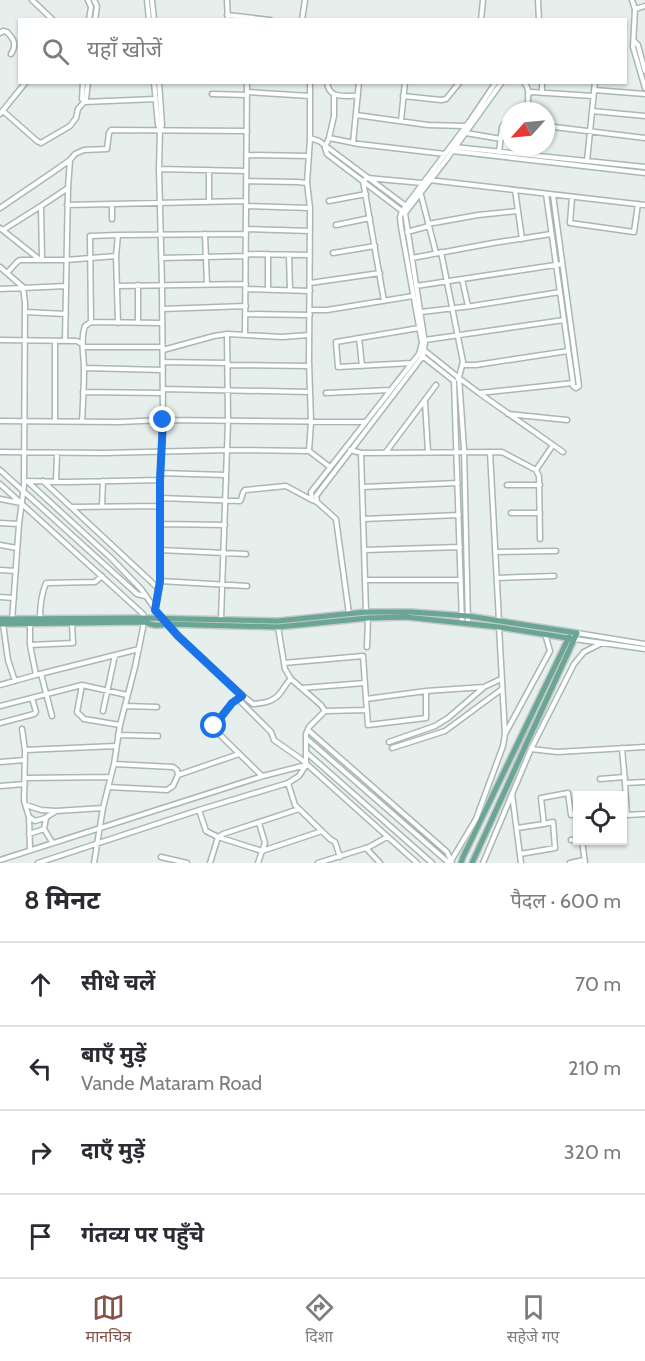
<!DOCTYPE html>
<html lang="hi">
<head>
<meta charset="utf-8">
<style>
  :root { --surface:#fff; --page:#f2f2f3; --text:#2b2b33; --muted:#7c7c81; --line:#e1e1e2; --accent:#855347 }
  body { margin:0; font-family:Cabin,"Noto Sans Devanagari",sans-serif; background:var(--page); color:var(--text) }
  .controls { position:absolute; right:18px; bottom:18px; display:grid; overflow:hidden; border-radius:0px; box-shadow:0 2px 4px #0004 }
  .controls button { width:54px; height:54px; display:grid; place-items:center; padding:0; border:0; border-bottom:2px solid var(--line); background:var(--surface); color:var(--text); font:30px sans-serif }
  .compass { position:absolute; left:501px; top:102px; width:54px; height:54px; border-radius:50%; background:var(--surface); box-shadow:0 2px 4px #0004; rotate:243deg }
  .stop { position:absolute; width:18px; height:18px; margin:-14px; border:4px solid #1a73e8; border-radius:50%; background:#fff }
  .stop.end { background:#1a73e8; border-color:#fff; box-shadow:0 2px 6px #0008 }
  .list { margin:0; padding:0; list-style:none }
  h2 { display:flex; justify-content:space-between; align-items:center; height:78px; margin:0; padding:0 24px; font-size:26px }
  h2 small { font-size:20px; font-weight:400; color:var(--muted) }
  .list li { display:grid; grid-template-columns:39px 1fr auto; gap:18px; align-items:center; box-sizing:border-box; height:84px; padding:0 24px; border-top:2px solid var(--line) }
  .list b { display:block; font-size:22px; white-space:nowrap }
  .list p { margin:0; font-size:20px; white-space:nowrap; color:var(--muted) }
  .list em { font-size:20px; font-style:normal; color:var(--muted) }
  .icon { flex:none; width:33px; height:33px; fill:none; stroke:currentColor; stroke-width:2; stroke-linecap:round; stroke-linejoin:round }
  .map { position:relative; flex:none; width:645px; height:863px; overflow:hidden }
  .search { position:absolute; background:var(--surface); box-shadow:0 2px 4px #0004; left:18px; right:18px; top:18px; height:66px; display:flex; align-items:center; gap:15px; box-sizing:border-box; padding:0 21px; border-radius:0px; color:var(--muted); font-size:22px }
  .sheet { height:414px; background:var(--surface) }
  nav { display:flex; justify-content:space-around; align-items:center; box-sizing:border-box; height:84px; border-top:2px solid var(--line); background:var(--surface); font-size:16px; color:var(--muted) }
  nav a { display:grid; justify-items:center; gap:3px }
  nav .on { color:var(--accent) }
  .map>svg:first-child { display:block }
</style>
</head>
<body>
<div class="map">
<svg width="645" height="863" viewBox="0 0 645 863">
  <rect width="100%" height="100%" fill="#e6efeb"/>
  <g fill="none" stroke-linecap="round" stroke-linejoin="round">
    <defs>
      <path id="minor" d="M32 0 53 20
        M88 0 91 7 89 20
        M94 0 97 6 95 20
        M147 0 149 20
        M152 0 154 20
        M227 0 228 20
        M538 0 539 20
        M632 0 635 9 633 47 645 88
        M635 9 645 6
        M227 15 270 20
        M302 20 305 0
        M481 20 483 0
        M0 33 3 31 7 32C14 39 17 45 11 54
        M634 41 638 45 645 71
        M83 82 82 99 84 102 86 100
        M154 82 158 125 160 129 159 169 162 285 163 420 160 480V581L155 610
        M159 82 162 125 160 129
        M327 82C329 100 344 95 358 96
        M524 82 527 87 529 94
        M542 82V92
        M594 90 645 94
        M247 92 310 96
        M212 94 247 95
        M403 96 441 100 446 99 460 82
        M86 99 88 82
        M3 111 37 141 41 143 70 126 76 118 78 109 84 102 156 99
        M528 111V94L531 92 593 96
        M592 111 645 116
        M0 114 26 82
        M356 115 428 125 465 126
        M401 121 405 82
        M546 126 645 138
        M466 133 501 139
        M310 138 319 141 406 206
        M329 138 334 116V94
        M353 143 359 82
        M325 147 329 138 359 144 445 154
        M454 147 645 167
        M325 148 327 154 402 211
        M452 151 645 173
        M499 152 502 127 505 123H510
        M247 155 309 156
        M587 161 595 82
        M159 169 246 171
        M209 170V202
        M429 180 645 205
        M246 181 297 182 307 183
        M515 190 522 239
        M546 194 573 383V386L576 388 579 386 553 195
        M421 195 436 253
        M572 197 570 223 634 232 638 204
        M329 201 366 194
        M112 204V219
        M67 205 246 201
        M246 206 310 208
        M0 208 53 172 70 160 75 154 84 150 107 149 109 133 111 130 247 131
        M428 224 478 215 518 211
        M336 225 370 218
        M0 228 39 259
        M246 229 310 231
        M3 230 41 206
        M407 232 429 226
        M205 234 207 285
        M441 252 463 362 459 377
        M333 253 375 246
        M246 254 310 255
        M289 255 290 290
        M161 258 246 256
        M412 258 493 243 551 234
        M42 259 41 206 68 188
        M0 267 23 287 25 303 24 486 19 524 12 621
        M7 273 17 262 20 260H66L116 256
        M462 279 468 306
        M310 283 380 273
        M117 286 246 284
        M416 286 562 264
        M0 289 66 286
        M246 289 310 291
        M268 289V254
        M384 301 363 181 367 178 422 183
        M162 309 246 306
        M310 310H327L413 296
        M25 312 66 314
        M421 312 472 306 560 292
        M246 314 310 315
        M91 322 90 236 118 235
        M118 323 116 256 118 235 246 234
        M138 323V285
        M245 335 247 82
        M359 338 362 366
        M0 340 77 341 82 344
        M425 340 564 320
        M65 341 68 188 70 160
        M83 347H163
        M163 350 214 336 227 334 282 337 309 335
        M424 350 459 378 464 449 468 623
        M421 355 454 381 462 623
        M163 362 228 363
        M412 363 338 367 336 342 419 328
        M228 365 309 366
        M462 365H476L568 351
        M84 368 163 370
        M458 379 459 378 479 393 573 383
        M163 389 310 392
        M83 392 163 393
        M326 393 390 390
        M479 393 563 452
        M425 402 428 452
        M508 414 567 420
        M0 421 119 422 163 420 365 422
        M55 421V341
        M82 422C83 404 84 386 84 369 84 355 80 340 85 326L91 322 162 323
        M350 450 361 453 502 452 536 470 539 476 540 539
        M309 451 330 467
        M0 452 104 453 227 450 309 451 311 422 309 361 310 208 307 183 310 138V82
        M386 452 436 385
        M490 452 499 621
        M361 453 366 612
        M0 470 137 594 145 596
        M536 470 553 445
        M160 473 226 475
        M27 481 111 558 142 590 161 618
        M27 481 68 482 160 480
        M43 481 159 589
        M56 482 57 453
        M0 484 143 614 145 618 135 667 120 725 114 764 103 808 94 863
        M507 485H540
        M362 487 458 483
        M160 498 240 501C243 498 241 493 245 490L286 486 312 500
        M0 499 21 503
        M317 501 316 496 423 356 425 343 405 213 446 160 502 82
        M102 506 103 481
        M71 507 160 506
        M511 513H540
        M363 519 459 515
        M0 523 19 524
        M161 524 225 525
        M0 545 17 548
        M160 550 246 554
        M364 550 460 547
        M495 552 556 551
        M0 570 16 571
        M497 578 554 576
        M365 580H461
        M160 581 247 586
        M0 597 14 598
        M349 614 336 519 317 502 312 500 311 492 419 354 422 343 401 227 400 217 402 211 469 122 496 82
        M40 618C40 606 41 595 46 583L95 582 102 576
        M221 619 228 421 227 334
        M3 624 8 660 15 681
        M166 624 242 695 253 704C264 703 274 702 281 692 285 687 286 683 291 679
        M278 627 285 669 291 679 321 705 325 711
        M499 627 505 734
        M577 633 645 644
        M574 639 645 649
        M30 645 73 643 72 623
        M367 647 368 618
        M284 663 363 656 366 699 426 691 484 687 501 679
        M41 674 52 716
        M36 675 139 649
        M0 685 36 675 30 645V624
        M82 685 77 712 84 719 120 725
        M302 688 365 683
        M238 699 271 732 274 740 301 759 417 863
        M238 699 232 703 214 726V729L262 776
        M366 699 368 725 426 718V691
        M0 706 82 685 127 695
        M125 706 157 707
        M103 711 115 655
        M0 723 34 714 36 712 32 698
        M22 729 25 750 24 801 29 817 35 821 45 818 56 811 103 808
        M308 730 447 852 452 863
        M118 735 158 736
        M307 739 449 863
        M389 742 435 726 448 718 483 688
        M392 748 445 731 502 689
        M622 748 625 783 645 782
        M531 749 557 752 645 747
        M25 750 116 746
        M307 753 432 863
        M0 762 25 760
        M114 764 173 767 177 770 178 775 239 754
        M25 778 110 777
        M600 779 625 777
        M625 783 627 815 645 814
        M0 786 25 784
        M108 787 167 790 173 786 178 775
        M512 794 521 863
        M26 805 41 810 56 811
        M29 817 30 849
        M46 818 44 829 52 842
        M259 823 265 843 262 851
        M517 828 544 824 541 798 568 793 571 815 578 814
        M29 834 44 829
        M571 840 578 839
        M582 840 585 863
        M366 848 380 863
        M262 851 322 831
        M520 854 555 848 553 822 544 824
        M161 857 187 863
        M340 857 335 842 330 839 295 805 288 783 299 776 306 765V734L309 727 325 711 367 710
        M0 860 263 776 306 765
        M451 861 476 819 503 746 505 734 550 651 545 634
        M38 863 199 810
        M210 863 218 837 223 834 299 809
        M258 863 262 851 218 837 206 831 199 810 288 783
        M318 863 369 847 387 837
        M483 863 531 749 574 664 584 652 602 643
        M570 863 584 860"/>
      <path id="major" d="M0 619 145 618 278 621 366 612H411L468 616 577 633 472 863
        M0 624 145 622C152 626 158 626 166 624L278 627 368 618 406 617 499 627 574 639
        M461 863 463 857 569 637"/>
    </defs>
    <use href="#minor" stroke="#a8b8b2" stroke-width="7"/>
    <use href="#major" stroke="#c2cac8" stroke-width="8"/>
    <use href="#minor" stroke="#fff" stroke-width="4"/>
    <use href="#major" stroke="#6aa596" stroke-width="5"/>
  </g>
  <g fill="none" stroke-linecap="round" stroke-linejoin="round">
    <path stroke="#1a73e8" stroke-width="8" d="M163 420 160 480V581L155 610 178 636 242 696 232 703 214 726"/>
  </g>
</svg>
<div class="controls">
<button><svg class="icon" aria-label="locate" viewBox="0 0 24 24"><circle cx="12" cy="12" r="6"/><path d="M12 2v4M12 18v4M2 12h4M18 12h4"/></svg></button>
</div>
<svg class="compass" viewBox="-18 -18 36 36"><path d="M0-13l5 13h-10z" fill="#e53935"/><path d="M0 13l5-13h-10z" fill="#7c7c81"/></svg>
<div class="stop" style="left:214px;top:726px"></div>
<div class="stop end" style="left:163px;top:420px"></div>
<div class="search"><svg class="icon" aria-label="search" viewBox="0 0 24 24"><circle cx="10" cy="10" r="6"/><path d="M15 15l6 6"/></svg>यहाँ खोजें</div>
</div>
<section class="sheet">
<h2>8 मिनट<small>पैदल · 600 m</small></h2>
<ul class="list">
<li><svg class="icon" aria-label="ahead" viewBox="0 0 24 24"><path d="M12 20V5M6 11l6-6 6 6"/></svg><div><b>सीधे चलें</b></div><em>70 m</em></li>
<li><svg class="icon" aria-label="left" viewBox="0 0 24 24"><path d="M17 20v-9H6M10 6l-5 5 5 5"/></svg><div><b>बाएँ मुड़ें</b><p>Vande Mataram Road</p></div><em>210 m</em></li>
<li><svg class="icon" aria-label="right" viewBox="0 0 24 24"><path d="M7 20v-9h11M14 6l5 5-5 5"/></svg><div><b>दाएँ मुड़ें</b></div><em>320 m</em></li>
<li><svg class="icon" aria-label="arrive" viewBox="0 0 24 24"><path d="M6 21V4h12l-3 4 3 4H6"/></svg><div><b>गंतव्य पर पहुँचे</b></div></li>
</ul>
</section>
<nav>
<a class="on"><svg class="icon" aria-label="map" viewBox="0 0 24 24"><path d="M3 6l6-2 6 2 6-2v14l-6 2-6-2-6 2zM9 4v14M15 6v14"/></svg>मानचित्र</a>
<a><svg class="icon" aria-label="directions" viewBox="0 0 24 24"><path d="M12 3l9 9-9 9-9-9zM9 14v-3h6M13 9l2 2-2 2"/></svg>दिशा</a>
<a><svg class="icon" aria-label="saved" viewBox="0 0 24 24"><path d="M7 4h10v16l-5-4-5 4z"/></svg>सहेजे गए</a>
</nav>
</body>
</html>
